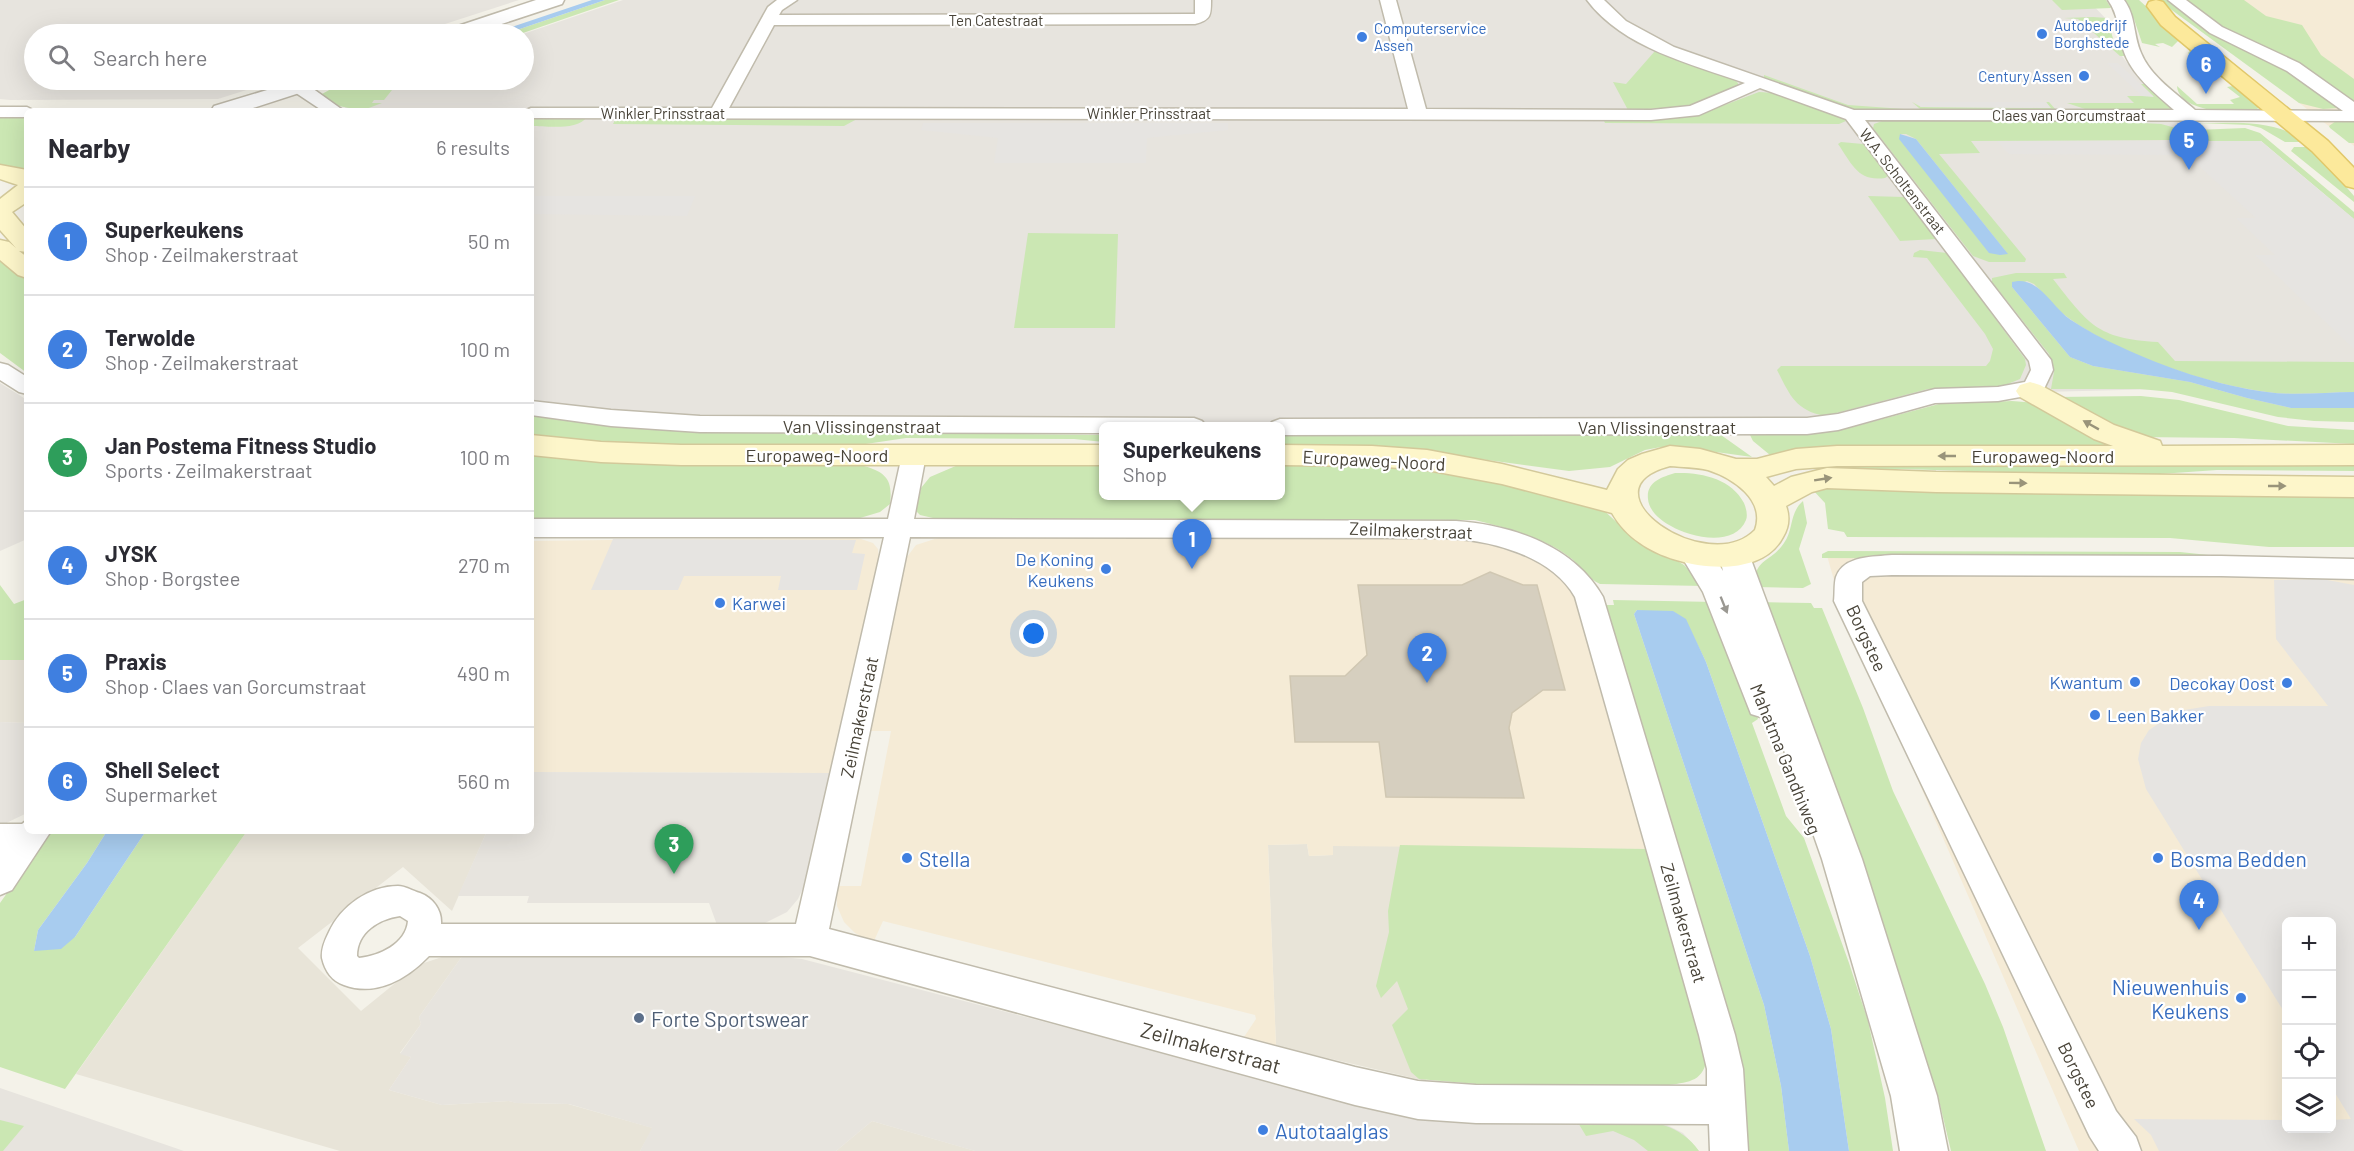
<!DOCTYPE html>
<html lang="en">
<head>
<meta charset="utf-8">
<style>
  :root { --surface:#fff; --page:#f2f2f3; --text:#2b2b33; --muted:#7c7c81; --line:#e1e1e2; --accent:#db2777 }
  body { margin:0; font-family:Barlow,sans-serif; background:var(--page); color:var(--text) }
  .controls { position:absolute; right:18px; bottom:18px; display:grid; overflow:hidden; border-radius:9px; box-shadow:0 6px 24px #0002 }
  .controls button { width:54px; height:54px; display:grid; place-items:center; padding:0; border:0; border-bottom:2px solid var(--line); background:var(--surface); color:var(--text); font:30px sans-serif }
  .you { position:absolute; left:1034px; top:634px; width:21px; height:21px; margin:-15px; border:4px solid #fff; border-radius:50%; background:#1a73e8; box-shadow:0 0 0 9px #1a73e833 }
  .badge { display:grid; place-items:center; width:39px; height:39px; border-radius:50%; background:var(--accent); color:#fff; font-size:20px; font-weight:700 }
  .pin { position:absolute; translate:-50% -50px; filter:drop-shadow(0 2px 3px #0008) }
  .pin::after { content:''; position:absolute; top:32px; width:21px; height:18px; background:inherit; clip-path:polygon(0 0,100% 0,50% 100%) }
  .popup { position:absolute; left:1099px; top:422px; width:186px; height:78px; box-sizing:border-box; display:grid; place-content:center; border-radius:9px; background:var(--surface); filter:drop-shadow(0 2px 4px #0005); font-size:20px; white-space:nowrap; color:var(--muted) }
  .popup b { font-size:22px; color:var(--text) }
  .popup::after { content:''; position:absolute; left:50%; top:100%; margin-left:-12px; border:12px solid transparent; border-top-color:var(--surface) }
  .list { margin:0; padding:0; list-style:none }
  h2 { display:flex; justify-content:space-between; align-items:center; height:78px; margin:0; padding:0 24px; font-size:26px }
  h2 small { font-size:20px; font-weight:400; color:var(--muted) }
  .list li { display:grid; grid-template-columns:39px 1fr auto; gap:18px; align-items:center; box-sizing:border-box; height:108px; padding:0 24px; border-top:2px solid var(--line) }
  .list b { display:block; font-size:22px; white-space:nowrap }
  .list p { margin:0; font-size:20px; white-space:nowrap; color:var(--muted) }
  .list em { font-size:20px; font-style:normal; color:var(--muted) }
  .icon { flex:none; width:33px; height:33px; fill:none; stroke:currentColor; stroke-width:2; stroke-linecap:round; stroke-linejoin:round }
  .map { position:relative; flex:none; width:2354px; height:1151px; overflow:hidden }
  .search { position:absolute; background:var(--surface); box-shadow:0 6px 24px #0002; left:24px; top:24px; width:510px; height:66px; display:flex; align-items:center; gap:15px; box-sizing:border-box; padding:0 21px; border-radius:33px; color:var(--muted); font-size:22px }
  .panel { position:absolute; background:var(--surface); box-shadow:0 6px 24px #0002; left:24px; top:108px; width:510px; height:726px; border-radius:9px }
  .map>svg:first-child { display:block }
</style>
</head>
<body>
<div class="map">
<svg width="2354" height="1151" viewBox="0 0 2354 1151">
  <rect width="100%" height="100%" fill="#f4f2e9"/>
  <path fill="#e8e4d8" d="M0 660H27V723L0 722Z
    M247 831H487L452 911 403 867 298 948 361 1011 404 976 424 963 442 957 463 955 419 1017 421 1024 400 1053 411 1057 389 1090 442 1105 509 1101 517 1103 568 1104 653 1128 640 1151H340L76 1074Z
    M1307 844 1309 856 1333 855 1332 846 1400 845 1426 1081 1276 1046 1268 845Z
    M872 1121 972 1150 975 1151H836Z"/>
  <path fill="#f5ebd6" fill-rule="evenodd" d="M2166 0H2354V146L2250 64Z
    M855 537 873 543 878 549 879 559 830 773 531 772V541Z
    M941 537 1460 538 1479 540 1542 563 1560 574 1575 597 1647 849 1333 846V855L1309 856 1307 844 1268 845 1276 1046 1244 1037 1256 1019 1255 1015 883 921 873 943 855 933 844 922 837 906V886H861L891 731H869L904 561 916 545Z
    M1826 552 2191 554 2293 561 2354 562V1151H2079L1840 601ZM2286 922H2332V1128H2286Z"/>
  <path fill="#e7e4de" d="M0 0H519L414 34H34V80H278L218 99 10 100 0 99Z
    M623 0H2088L2108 21 2115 47 2142 82 2199 131 2354 213V421L2305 420 2163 389 1958 394 1838 422 1280 426 768 425 531 408V111H342L362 90 392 80H524L523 34Z
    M0 383 27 400V539L0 551Z
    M0 722 27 723V813L0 826Z
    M531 772 830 773 804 886 798 899 787 912 765 923 717 925 709 903H527L529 896H458L487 831H531Z
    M463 955 771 956 802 959 1392 1112 1657 1122 1667 1125 1683 1133 1699 1151H975L872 1121 836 1151H640L652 1128 569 1104 516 1103 509 1101 442 1105 389 1090 411 1057 400 1054 421 1024 419 1017Z
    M0 1088 184 1151H0Z"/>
  <path fill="#cbe7b3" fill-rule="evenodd" d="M605 0H619L520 34H505Z
    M2052 0H2106L2111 8 2062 10Z
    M2123 0H2139L2181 38 2172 47 2163 43 2155 44 2160 47 2142 43 2134 19Z
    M2158 0H2167L2212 32 2284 67 2339 106 2338 108 2323 109 2299 103Z
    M2182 0H2244L2266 16 2302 25 2321 55 2354 79V103L2225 31Z
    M2093 17 2107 18 2114 42 2123 47 2125 56H2120L2078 19 2064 18Z
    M2194 46 2261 107C2244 117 2178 113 2177 86L2197 104H2234L2230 100 2240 97 2227 87 2233 86 2210 69 2202 66 2206 64 2199 58H2192L2188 53Z
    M1658 50 1734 79 1738 83V86L1686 107 1628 110 1613 82 1626 84 1655 51Z
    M1764 75 1848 105 1904 109 1899 111 1853 109 1764 80Z
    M375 80H391L378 84 392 90 384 100H374L372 103H382L366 109H354L339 106 322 94 340 84 348 89Z
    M2141 84H2148L2172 108 2171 110 2091 111 2067 103H2134L2127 96H2153Z
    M1759 92C1781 92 1830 107 1846 121L1839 124 1605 123 1603 119 1693 117Z
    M1912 102 1921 107 2050 108 2046 102H2049L2056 110H1926L1920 109Z
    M0 116H27V168L0 169Z
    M531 117H587C577 131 546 126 531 126Z
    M855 117 857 119 844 126 613 124 616 118Z
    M2064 119 2161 124 2176 128 2194 143 2177 146 2170 140 1971 141 1980 153 1939 154 2026 259 2025 262H1989L1973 256 1873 128 1874 124 1885 120ZM1900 134H1906L1916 139 2007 253Z
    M2336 121 2354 122V143H2349L2330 128 2329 126Z
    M2198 123C2237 123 2274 119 2307 142H2285L2261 128 2249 125Z
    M2245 128 2260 133 2354 212V219L2261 141 2213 145 2196 130Z
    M1841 142 1863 144 1888 176 1885 178C1858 182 1852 164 1838 144Z
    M2294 147H2312L2354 196V202L2291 151Z
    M1868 196 1904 197 1936 239 1900 241Z
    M1028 233 1118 234 1115 328H1014Z
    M1920 250 1947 253 2025 359 2026 365 2020 379 2003 386 1928 389 1825 416C1795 410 1790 395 1777 370L1781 366H1986L1990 361 1993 349 1985 334 1927 258 1913 257 1914 253Z
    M0 254 27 279V373L0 353Z
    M2016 273H2064L2067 278 2053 279C2088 323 2096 339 2158 342L2175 361 2354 362V392C2326 392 2295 396 2267 392 2206 384 2120 355 2070 319 2057 310 2046 296 2034 284L2027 281 2012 287 2070 357 2093 366 2190 382 2247 398 2291 408H2354V422L2314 421 2278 417 2172 392 2140 389H2051L2054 372 2049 354 1992 282V278Z
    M2141 396 2179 400 2288 426 2354 430V444L2234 438 2137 437 2056 397Z
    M2012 401 2036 403 2114 446 1799 449 1770 455 1753 441 1750 435H1788L1841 430 1939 404Z
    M531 415 663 430 1103 435 1104 442 1074 439 906 438 839 448 663 446 531 437Z
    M1298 434 1721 435 1752 457 1680 447H1661L1645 450 1610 467 1569 471 1392 447 1301 446 1281 449V435Z
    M531 456 615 462 861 465C886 472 893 479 890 504L880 512 860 518H531Z
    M1103 463 1104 496H1280L1281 464 1380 466 1425 471 1549 492 1599 506 1623 528 1684 565 1704 586 1600 584C1587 578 1580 564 1568 556 1544 538 1504 527 1475 520L933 518 920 515 916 511 921 488 930 477 958 465Z
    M2354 463V471L2217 470 2131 476 1901 469 1825 470 1822 465Z
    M1675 473C1700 472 1731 478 1744 503 1746 508 1748 515 1746 520 1735 548 1689 537 1671 526 1661 521 1649 511 1648 499 1646 482 1662 477 1675 473Z
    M1820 486 2354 496V547H2269L2170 538 1847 537 1844 532 1828 529 1825 503 1812 489Z
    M1803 501 1807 523 1799 549 1811 584 1803 588 1755 587C1753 558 1771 563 1784 543 1794 529 1789 513 1803 501Z
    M1828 551 2180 552 2256 560 1822 558V554Z
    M0 585 14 604 27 599V660H0Z
    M1613 600 1715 602 1758 719 1752 723 1786 816 1804 838 1849 963 1868 1021 1885 1098 1893 1151H1849L1831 1029 1810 956 1706 662 1685 619 1637 610 1634 614 1764 1005 1781 1086 1789 1151H1743L1604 605H1614Z
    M1757 602 1811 603 1814 608H1822L1863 708 1893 791 1985 984 2003 1027 2046 1151H1951L1938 1096 1913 1023Z
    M51 831H107L87 863 38 930 34 951 75 937 146 831H247L65 1089 0 1067V903Z
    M1400 845 1647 849 1707 1057C1704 1081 1690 1082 1669 1085H1488L1419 1079 1411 1072 1392 1025 1408 1009 1397 981 1381 998 1376 986 1389 932 1388 911Z
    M0 1120 24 1126 3 1151H0Z
    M1577 1121C1621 1122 1671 1111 1699 1151H1648L1634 1140 1613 1131 1586 1136Z"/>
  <path fill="#e6e4e1" d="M2107 63H2118L2154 97 2142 96Z
    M1916 102H2046L2051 108 1921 107Z
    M923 123H1228V130L1147 138 1146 163H994L998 138 921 130Z
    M1997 141H2261L2354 219V349L2255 255H2275L2236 218H2256L2187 155 2009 154Z
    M531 196H695L687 216 531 214Z
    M613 539 856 540 852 553 865 554 857 590H778L781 576H684L678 590H591Z
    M2322 579 2354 585V1151H2159L2151 1135 2134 1119 2286 1120V1128H2332V1120L2351 1119 2332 1088V922H2286V1015L2146 789 2138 759 2141 743 2149 730 2178 711 2209 706H2328L2276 639 2274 580Z"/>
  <path fill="#a8ccef" d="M592 0H605L505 34H491Z
    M1900 134 1916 139 2008 254 2000 255 1989 253 1899 139Z
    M2018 281C2041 280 2053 308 2071 320 2086 330 2103 339 2119 346 2163 367 2219 386 2267 392 2295 396 2326 392 2354 392V408H2291L2247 398 2190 382 2093 366 2070 357 2012 287V282Z
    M1637 610 1673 611 1686 619 1706 662 1810 956 1831 1029 1849 1151H1789L1781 1086 1764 1005 1634 614Z
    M107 831H146L75 937 61 949 34 951 38 930 87 863Z"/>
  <path fill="#d6cfbf" stroke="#d0c7b2" stroke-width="1.5" d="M1490 572 1523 585H1537L1565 690H1543L1512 713 1509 728 1524 798 1386 797 1379 742H1295L1290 676H1345L1367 655 1358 585H1462Z"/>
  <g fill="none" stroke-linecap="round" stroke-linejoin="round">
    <defs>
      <path id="minor" d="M777 0H797L782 10 779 15 1193 14H1195V0H1211C1211 15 1211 20 1195 24L774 25 729 108 1408 109 1380 0H1396L1426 109 1651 110 1690 106 1745 83C1691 64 1623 48 1587 0H1604L1626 21 1674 47 1854 110H2174C2155 93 2131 75 2123 49 2118 32 2119 15 2108 0H2124C2136 16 2133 35 2141 53 2151 77 2176 93 2195 110L2343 111 2287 71 2210 33 2168 0H2186L2222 27 2299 63 2354 102V121L1865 120 2051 360 2053 370 2042 393 1998 401 1935 403 1838 430 1807 434 1280 435V426H1268L1272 422 1280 419 1807 418 1838 414 1935 389 1998 387 2025 382 2031 370 2029 361 1846 119 1760 88 1699 115 1651 120 531 118V111H524L531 108H712L768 7Z
        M299 82 305 83 344 111H323L293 91 290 87 293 83Z
        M0 107H27L35 111H27V117H0Z
        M0 363 8 365 27 377V394L19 392 0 380Z
        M531 401 611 410 700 416 1194 418 1202 421 1206 426H1104V433L700 432 611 426 531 415Z
        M914 447 923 449 926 455 914 519 1456 521C1513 525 1574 546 1603 597L1735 1035 1743 1069 1748 1151H1710L1709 1124 1476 1123 1418 1119 1355 1105 810 956H429C407 979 376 997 344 985 332 981 325 971 322 958 321 949 325 940 329 932 341 906 369 886 398 886 405 886 413 891 420 893 433 898 442 910 441 924H796L884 537H531V519H888L902 455 905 449ZM910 537 1449 538C1493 541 1552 556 1575 597L1699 1035 1707 1069V1086L1476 1085 1418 1081 1355 1067 829 929ZM400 916 408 921C406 944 379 956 359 958L357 956C357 932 379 919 400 916Z
        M1892 555 2221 556 2354 559V579L2221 576 1892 575 1870 576 1862 582V601L2116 1111 2136 1137 2141 1151H2099L2090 1137 1834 601C1835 594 1834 584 1836 577 1844 555 1874 557 1892 555Z
        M27 820V831H51L12 890 0 895V824H22Z"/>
      <path id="tertiary" d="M536 0H564L562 4 471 34H443L446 30Z
        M300 80H330L327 84 244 111H211L214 106Z
        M1696 543 1707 546 1723 571 1719 554 1724 546 1735 543 1746 546 1763 592 1862 859 1937 1096 1948 1151H1900L1891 1096 1822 859 1772 716 1764 718 1751 714 1703 592 1680 554 1685 546Z"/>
      <path id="secondary" d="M0 165 27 170V202L12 212 27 230V252L19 251 27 257V278L18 275 0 260V240L9 242 16 248 0 230V199L18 185 0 179Z
        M2030 382 2040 385 2114 425 2160 441 2162 446 2354 445V465L1837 466 1796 469 1766 477 1774 486 1791 477 1827 468 1936 472 2354 477V497L1936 492 1827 488 1812 492 1786 506C1790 517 1789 527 1783 537 1759 583 1674 568 1640 543 1628 535 1619 525 1612 513L1502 484 1427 470 1372 466 1280 465V445L1372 446 1427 450 1502 464 1607 490 1618 469 1628 460 1642 454 1670 446 1700 449 1736 459H1757L1796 449 1837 446H2113L2094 439 2020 397 2016 391 2020 385ZM1670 466C1682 467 1696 467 1708 470 1733 478 1766 500 1755 530 1708 579 1578 490 1670 466Z
        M531 435 601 442 681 445H1104V465H681L601 462 531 455Z"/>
      <path id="primary" d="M2156 0 2163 2 2175 17 2328 141 2354 168V188L2346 186 2312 151 2161 25 2147 6 2149 2Z"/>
    </defs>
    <use href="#minor" stroke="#c0bbac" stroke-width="3"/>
    <use href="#tertiary" stroke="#c0bbac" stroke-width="3"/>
    <use href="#secondary" stroke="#d3c99a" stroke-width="3"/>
    <use href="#primary" stroke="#e1c86a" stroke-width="3"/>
    <use href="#minor" fill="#fff" fill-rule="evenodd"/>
    <use href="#tertiary" fill="#fff" fill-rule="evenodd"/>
    <use href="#secondary" fill="#fdf6ca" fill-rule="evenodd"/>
    <use href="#primary" fill="#fce99b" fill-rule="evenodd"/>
  </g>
  <defs><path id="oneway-solid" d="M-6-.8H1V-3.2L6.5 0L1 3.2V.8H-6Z" transform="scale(1.5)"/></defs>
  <g fill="#99947a">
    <use href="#oneway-solid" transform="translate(2091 425) rotate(-151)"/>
    <use href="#oneway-solid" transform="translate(1947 456) rotate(-180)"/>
    <use href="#oneway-solid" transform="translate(1823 479) rotate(-9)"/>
    <use href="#oneway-solid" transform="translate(2018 483) rotate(1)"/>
    <use href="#oneway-solid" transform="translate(2277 486)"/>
  </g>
  <use fill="#9a9892" href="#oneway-solid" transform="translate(1724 605) rotate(68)"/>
  <g fill="#3f7fe0" stroke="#fff" stroke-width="2">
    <circle cx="2042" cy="34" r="6"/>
    <circle cx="1362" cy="37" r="6"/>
    <circle cx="2084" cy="76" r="6"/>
    <circle cx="1106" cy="569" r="6"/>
    <circle cx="720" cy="603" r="6"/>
    <circle cx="2135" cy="682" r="6"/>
    <circle cx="2287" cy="683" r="6"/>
    <circle cx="2095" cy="715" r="6"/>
    <circle cx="907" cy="858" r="6"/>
    <circle cx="2158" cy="858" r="6"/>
    <circle cx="2241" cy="998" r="6"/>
    <circle cx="1263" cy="1130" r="6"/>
  </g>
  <circle fill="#5c6f8a" stroke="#fff" stroke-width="2" cx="639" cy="1018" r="6"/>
  <g text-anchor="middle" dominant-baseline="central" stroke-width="4.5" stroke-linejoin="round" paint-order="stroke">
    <g font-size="15" fill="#484338" stroke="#fff">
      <text x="996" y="20">Ten Catestraat</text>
      <text x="663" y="113">Winkler Prinsstraat</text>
      <text x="1149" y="113">Winkler Prinsstraat</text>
      <text x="2069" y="115">Claes van Gorcumstraat</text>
      <text transform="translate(1903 181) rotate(52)">W.A. Scholtenstraat</text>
    </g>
    <g font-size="15" fill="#366cbe" stroke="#fff" text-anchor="start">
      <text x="2054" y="25">Autobedrijf<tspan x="2054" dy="17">Borghstede</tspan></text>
      <text x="1374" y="28">Computerservice<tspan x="1374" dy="17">Assen</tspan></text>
      <text x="2072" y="76" text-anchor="end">Century Assen</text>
    </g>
    <g font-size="18" fill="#484338" stroke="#fff">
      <text x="862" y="426">Van Vlissingenstraat</text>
      <text x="1657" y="427">Van Vlissingenstraat</text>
      <text x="817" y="455">Europaweg-Noord</text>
      <text x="2043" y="456">Europaweg-Noord</text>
      <text transform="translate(1374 460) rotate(3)">Europaweg-Noord</text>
      <text transform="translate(1411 530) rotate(2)">Zeilmakerstraat</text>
      <text transform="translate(1867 638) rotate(65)">Borgstee</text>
      <text transform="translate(859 717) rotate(-78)">Zeilmakerstraat</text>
      <text transform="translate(1786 759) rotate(68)">Mahatma Gandhiweg</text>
      <text transform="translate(1684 923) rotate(74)">Zeilmakerstraat</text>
      <text transform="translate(2079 1075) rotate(64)">Borgstee</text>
    </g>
    <g font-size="18" fill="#366cbe" stroke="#fff" text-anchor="end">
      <text x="1094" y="559">De Koning<tspan x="1094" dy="21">Keukens</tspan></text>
      <text x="732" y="603" text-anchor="start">Karwei</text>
      <text x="2123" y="682">Kwantum</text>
      <text x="2275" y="683">Decokay Oost</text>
      <text x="2107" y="715" text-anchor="start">Leen Bakker</text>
    </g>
    <g font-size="21" fill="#366cbe" stroke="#fff" text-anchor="start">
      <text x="919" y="858">Stella</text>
      <text x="2170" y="858">Bosma Bedden</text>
      <text x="2229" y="986" text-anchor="end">Nieuwenhuis<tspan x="2229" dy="24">Keukens</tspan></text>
      <text x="1275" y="1130">Autotaalglas</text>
    </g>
    <g font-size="21" fill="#4e5e75" stroke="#fff" text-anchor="start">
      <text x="651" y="1018">Forte Sportswear</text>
    </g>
    <g font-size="21" fill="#484338" stroke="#fff">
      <text transform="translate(1211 1047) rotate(15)">Zeilmakerstraat</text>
    </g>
  </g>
</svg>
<div class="controls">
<button>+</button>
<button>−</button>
<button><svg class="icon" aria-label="locate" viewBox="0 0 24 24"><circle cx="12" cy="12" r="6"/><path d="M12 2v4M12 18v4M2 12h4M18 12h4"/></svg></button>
<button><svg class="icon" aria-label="layers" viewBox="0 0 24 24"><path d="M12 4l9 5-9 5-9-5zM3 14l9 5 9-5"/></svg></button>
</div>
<div class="you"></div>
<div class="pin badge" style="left:1192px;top:569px;background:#3f7fe0">1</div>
<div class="popup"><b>Superkeukens</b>Shop</div>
<div class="pin badge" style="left:1427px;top:683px;background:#3f7fe0">2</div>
<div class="pin badge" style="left:674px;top:874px;background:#2e9e5b">3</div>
<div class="pin badge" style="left:2199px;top:930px;background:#3f7fe0">4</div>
<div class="pin badge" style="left:2189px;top:170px;background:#3f7fe0">5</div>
<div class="pin badge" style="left:2206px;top:94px;background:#3f7fe0">6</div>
<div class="search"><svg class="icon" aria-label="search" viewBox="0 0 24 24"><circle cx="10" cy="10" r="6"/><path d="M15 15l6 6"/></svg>Search here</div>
<section class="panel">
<h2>Nearby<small>6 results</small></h2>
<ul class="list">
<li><span class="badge" style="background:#3f7fe0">1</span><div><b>Superkeukens</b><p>Shop · Zeilmakerstraat</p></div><em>50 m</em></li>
<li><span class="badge" style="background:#3f7fe0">2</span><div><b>Terwolde</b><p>Shop · Zeilmakerstraat</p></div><em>100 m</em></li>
<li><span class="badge" style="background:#2e9e5b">3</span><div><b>Jan Postema Fitness Studio</b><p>Sports · Zeilmakerstraat</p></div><em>100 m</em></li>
<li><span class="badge" style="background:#3f7fe0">4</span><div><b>JYSK</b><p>Shop · Borgstee</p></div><em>270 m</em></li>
<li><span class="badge" style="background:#3f7fe0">5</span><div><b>Praxis</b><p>Shop · Claes van Gorcumstraat</p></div><em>490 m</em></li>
<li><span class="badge" style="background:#3f7fe0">6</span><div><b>Shell Select</b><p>Supermarket</p></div><em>560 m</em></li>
</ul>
</section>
</div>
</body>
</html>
